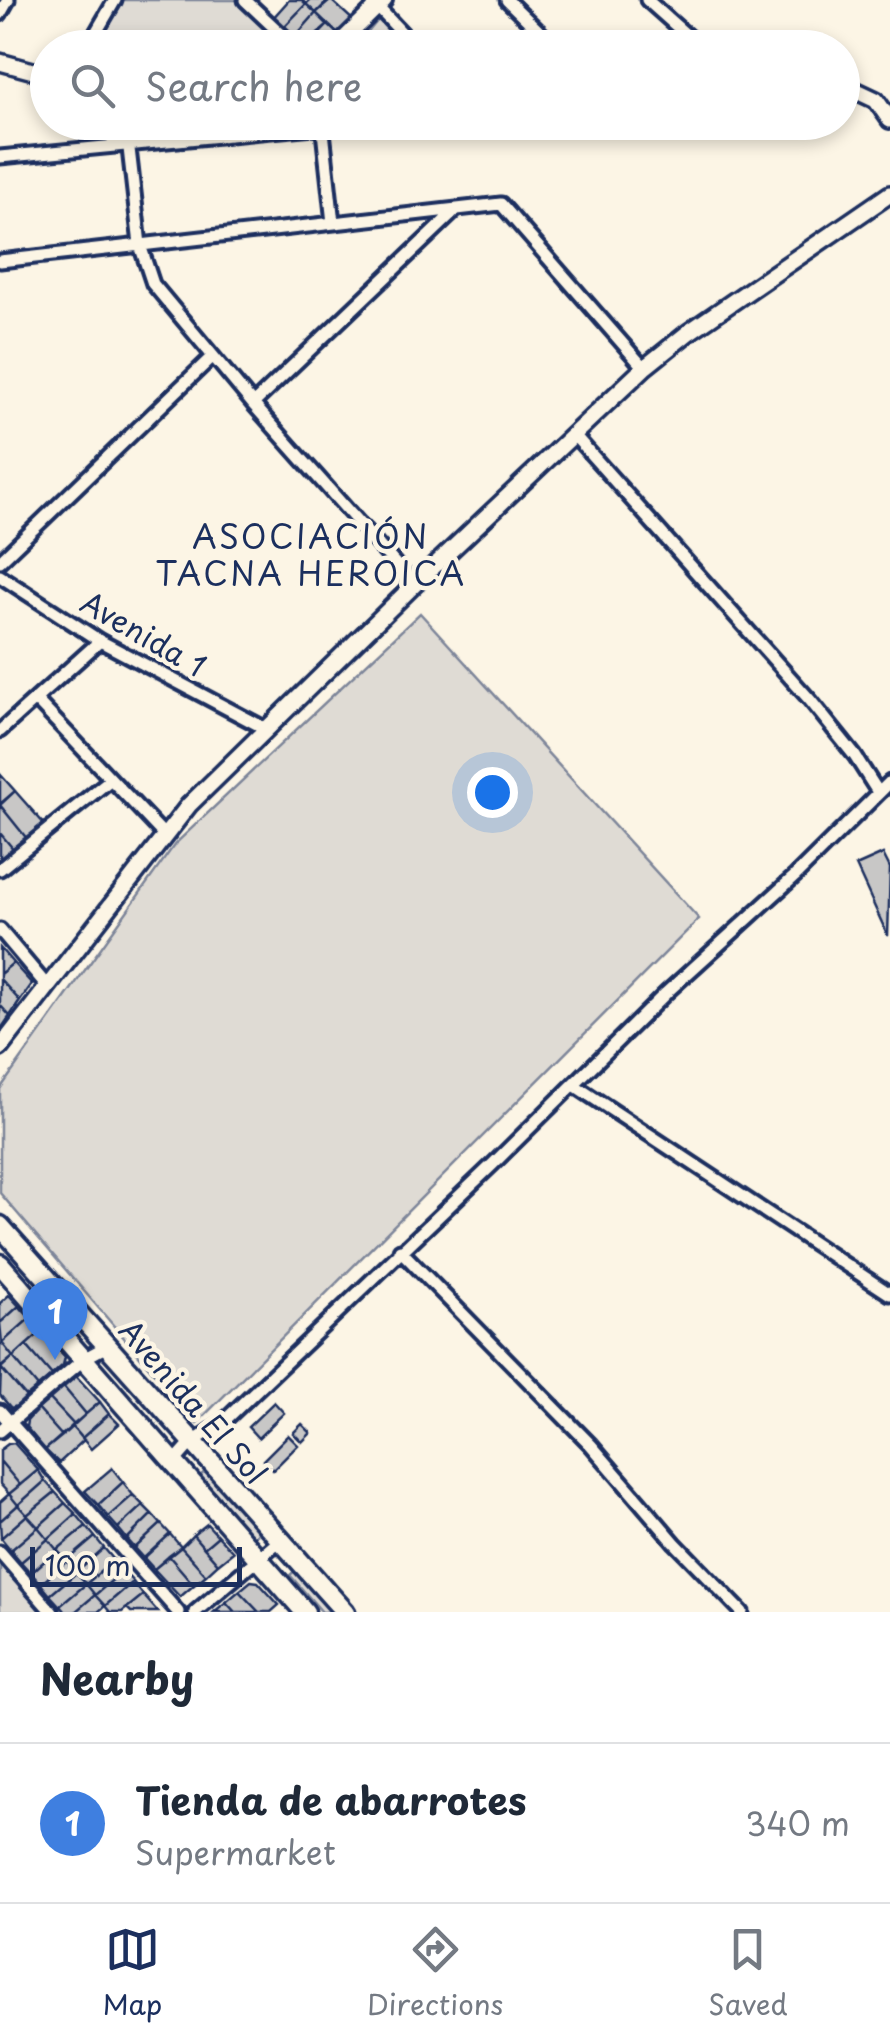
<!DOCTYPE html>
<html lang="en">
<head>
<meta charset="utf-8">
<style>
  :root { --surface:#fff; --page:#f2f2f3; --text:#1f2937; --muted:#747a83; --line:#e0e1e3; --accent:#1b2f5e }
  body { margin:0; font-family:"Playpen Sans",sans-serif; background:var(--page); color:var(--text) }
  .scale { position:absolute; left:30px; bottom:25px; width:212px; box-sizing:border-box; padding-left:10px; border:5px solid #1b2f5e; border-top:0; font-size:28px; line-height:35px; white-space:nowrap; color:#1b2f5e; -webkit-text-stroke:8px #fcf5e5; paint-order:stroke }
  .you { position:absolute; left:492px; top:792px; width:35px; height:35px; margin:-25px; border:8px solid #fff; border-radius:50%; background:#1a73e8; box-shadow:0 0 0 15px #1a73e833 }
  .badge { display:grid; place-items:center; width:65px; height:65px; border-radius:50%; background:var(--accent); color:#fff; font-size:32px; font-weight:700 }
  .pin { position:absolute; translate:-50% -82px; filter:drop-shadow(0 2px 5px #0008) }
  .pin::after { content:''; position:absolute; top:52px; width:35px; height:30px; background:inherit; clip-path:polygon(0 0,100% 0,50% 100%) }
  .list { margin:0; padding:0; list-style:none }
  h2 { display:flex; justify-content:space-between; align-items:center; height:130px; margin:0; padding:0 40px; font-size:42px }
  h2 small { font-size:32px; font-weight:400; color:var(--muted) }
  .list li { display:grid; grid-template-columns:65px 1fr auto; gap:30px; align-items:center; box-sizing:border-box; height:160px; padding:0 40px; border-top:2px solid var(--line) }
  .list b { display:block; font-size:38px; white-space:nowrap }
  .list p { margin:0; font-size:32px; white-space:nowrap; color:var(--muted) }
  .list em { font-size:32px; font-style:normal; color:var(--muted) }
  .icon { flex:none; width:55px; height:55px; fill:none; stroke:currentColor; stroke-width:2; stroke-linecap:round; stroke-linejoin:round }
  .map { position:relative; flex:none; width:890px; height:1612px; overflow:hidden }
  .search { position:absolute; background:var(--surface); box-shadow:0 5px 15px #0003; left:30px; right:30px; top:30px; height:110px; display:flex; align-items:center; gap:25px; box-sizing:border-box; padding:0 35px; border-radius:55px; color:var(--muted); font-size:38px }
  .sheet { height:290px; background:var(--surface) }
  nav { display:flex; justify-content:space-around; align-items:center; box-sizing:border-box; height:140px; border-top:2px solid var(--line); background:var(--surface); font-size:28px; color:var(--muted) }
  nav a { display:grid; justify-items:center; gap:5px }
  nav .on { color:var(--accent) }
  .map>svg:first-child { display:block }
</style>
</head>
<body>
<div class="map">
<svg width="890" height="1612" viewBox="0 0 890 1612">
  <rect width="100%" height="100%" fill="#fcf5e5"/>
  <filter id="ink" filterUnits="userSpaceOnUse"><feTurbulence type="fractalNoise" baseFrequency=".01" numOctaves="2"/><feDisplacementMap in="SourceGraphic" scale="20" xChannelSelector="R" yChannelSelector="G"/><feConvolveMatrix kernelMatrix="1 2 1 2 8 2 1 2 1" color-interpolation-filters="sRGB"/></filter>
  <g filter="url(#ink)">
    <path fill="#dfdbd4" stroke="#7d8599" stroke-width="2.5" d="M122 0H239L289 47 94 48Z
      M379 19 406 43V47L355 48Z
      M420 613 699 919 197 1423 0 1193V1089L175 844Z
      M209 1468 261 1530 253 1538 200 1476Z
      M0 1564 42 1612H0Z
      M298 1568 338 1612H322L290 1575Z"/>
    <path fill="#c8c7c6" stroke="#1b2f5e" stroke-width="2.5" d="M289 0H302L306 4 282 29 272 19Z
      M310 0H329L316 13 306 4Z
      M331 0 355 22 340 36 316 13Z
      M306 4 316 13 293 39 282 29Z
      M316 13 328 25 302 48 293 39Z
      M328 25 340 36 329 48H306Z
      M140 122H158L159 133 142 135Z
      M158 122H176L177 131 159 133Z
      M176 122H192V129L177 131Z
      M192 122H209L210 127 192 129Z
      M0 774 15 791 0 804Z
      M15 791 45 825 28 840 0 805Z
      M0 805 28 840 15 851 0 833Z
      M0 833 15 851 2 862 0 859Z
      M883 854 890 868 888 936 856 866Z
      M0 948 13 963 0 974Z
      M13 963 32 984 20 1001 0 979V974Z
      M0 979 20 1001 10 1016 0 1005Z
      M0 1005 10 1016 1 1029 0 1028Z
      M9 1295 19 1306 0 1323V1303Z
      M19 1306 30 1318 2 1343 0 1323Z
      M30 1318 42 1331 13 1357 2 1343Z
      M42 1331 65 1357 63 1365 52 1375 26 1345Z
      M2 1343 13 1357 0 1368V1345Z
      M26 1345 52 1375 38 1387 13 1357Z
      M13 1357 38 1387 26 1397 1 1368Z
      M1 1368 26 1397 17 1406 11 1408 0 1395Z
      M71 1375 76 1376 100 1402 86 1414 62 1385Z
      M62 1385 86 1414 74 1425 49 1398Z
      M49 1398 74 1425 62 1436 38 1409Z
      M100 1402 109 1414 82 1438 72 1426Z
      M274 1402 284 1413 258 1438 248 1427Z
      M38 1409 62 1436 45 1450 26 1427 27 1421Z
      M109 1414 119 1424 91 1449 82 1438Z
      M302 1424 311 1433 302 1442 293 1433Z
      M72 1426 84 1440 59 1463 45 1450Z
      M288 1435 298 1445 273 1470 263 1460Z
      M14 1443 38 1470 20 1485 0 1461V1450L8 1444Z
      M0 1461 20 1485 9 1494 0 1484Z
      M112 1468 123 1482 98 1505 85 1491Z
      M38 1470 45 1481 18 1505 9 1494Z
      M45 1481 55 1492 27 1515 18 1505Z
      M123 1482 133 1495 108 1517 98 1505Z
      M55 1492 65 1503 38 1527 27 1515Z
      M9 1494 18 1505 0 1521V1502Z
      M133 1495 143 1505 118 1528 108 1517Z
      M65 1503 76 1514 48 1539 38 1527Z
      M18 1505 27 1515 1 1538 0 1521Z
      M143 1505 152 1514 127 1539 118 1528Z
      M76 1514 86 1526 57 1550 48 1539Z
      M152 1514 161 1524 135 1548 127 1539Z
      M27 1515 38 1527 11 1550 1 1538Z
      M161 1524 170 1534 144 1558 135 1548Z
      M207 1524 218 1536 204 1548 193 1535Z
      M86 1526 95 1537 67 1561 57 1550Z
      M38 1527 48 1539 21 1562 11 1550Z
      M170 1534 181 1547 154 1569 144 1558Z
      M193 1535 218 1564 206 1575 181 1547Z
      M218 1536 233 1552 218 1564 204 1548Z
      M95 1537 104 1548 76 1573 67 1561Z
      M48 1539 57 1550 31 1573 21 1562Z
      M181 1547 206 1575 194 1585 169 1556Z
      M104 1548 114 1560 86 1584 76 1573Z
      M57 1550 67 1561 41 1584 31 1573Z
      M169 1556 194 1585 180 1597 154 1569Z
      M114 1560 123 1571 95 1595 86 1584Z
      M67 1561 76 1573 50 1595 41 1584Z
      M123 1571 133 1582 105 1606 95 1595Z
      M76 1573 86 1584 60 1606 50 1595Z
      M251 1581 258 1582 279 1605 271 1612H259L239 1591Z
      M133 1582 143 1595 122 1612H110L105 1606Z
      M86 1584 95 1595 75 1612H65L60 1606Z
      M239 1591 259 1612H235L226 1602Z
      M95 1595 105 1606 98 1612H75Z
      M143 1595 158 1612H131L127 1608Z
      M226 1602 235 1612H214Z"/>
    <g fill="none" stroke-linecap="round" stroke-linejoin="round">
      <defs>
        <path id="minor" d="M245 0 296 48
          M371 0 416 48
          M507 0 556 48
          M647 0 701 48
          M0 14 8 0
          M87 48 115 0
          M126 122 140 245 153 284 253 404 414 585
          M322 122 333 223
          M0 157 367 122
          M0 261 501 204 644 368
          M253 404 456 210
          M574 435 810 700 855 756 878 792
          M0 561 213 356
          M0 576 100 641 266 729
          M37 701 165 836
          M0 731 100 641
          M0 869 111 779
          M0 930 47 986
          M574 1085 890 1294
          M400 1250 591 1445 675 1543 742 1612
          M0 1411 178 1612
          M0 1431 85 1358 109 1345
          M175 1461 191 1443 222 1423 493 1164 666 993 795 876 890 782
          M0 1552 52 1612
          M195 1612 279 1541"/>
        <path id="tertiary" d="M335 48 384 0
          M606 48H669
          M0 62 48 75
          M842 84 876 100 890 120
          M0 1048 189 805 414 585 644 368 689 332 890 194"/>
        <path id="secondary" d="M0 1226 345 1612
          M0 1264 305 1612"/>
      </defs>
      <use href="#minor" stroke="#1b2f5e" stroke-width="19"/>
      <use href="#tertiary" stroke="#1b2f5e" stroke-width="22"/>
      <use href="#secondary" stroke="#1b2f5e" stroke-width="25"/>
      <use href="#minor" stroke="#fcf5e5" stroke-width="11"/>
      <use href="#tertiary" stroke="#fcf5e5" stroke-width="15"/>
      <use href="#secondary" stroke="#fcf5e5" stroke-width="18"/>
    </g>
  </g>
  <g text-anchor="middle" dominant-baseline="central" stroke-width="9" stroke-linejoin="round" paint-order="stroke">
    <g font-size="30" fill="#1b2f5e" stroke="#fcf5e5">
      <text transform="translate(144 633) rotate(30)">Avenida 1</text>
      <text transform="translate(194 1401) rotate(49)">Avenida El Sol</text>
    </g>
    <g font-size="32" letter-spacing="2.5" fill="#1b2f5e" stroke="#fcf5e5">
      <text x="311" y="536">ASOCIACIÓN<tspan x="311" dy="37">TACNA HEROICA</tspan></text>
    </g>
  </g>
</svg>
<div class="scale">100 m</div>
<div class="you"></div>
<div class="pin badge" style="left:55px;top:1360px;background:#3f7fe0">1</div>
<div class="search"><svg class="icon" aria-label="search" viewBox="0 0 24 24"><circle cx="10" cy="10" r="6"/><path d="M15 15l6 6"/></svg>Search here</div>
</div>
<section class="sheet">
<h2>Nearby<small></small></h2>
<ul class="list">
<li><span class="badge" style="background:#3f7fe0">1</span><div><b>Tienda de abarrotes</b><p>Supermarket</p></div><em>340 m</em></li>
</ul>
</section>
<nav>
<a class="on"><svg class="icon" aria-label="map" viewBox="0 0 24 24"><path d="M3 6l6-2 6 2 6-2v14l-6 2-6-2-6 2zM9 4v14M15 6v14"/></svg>Map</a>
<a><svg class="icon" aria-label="directions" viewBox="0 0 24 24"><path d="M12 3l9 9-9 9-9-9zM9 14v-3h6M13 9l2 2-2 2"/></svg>Directions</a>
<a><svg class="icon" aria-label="saved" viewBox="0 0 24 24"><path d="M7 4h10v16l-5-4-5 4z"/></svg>Saved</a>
</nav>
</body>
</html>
